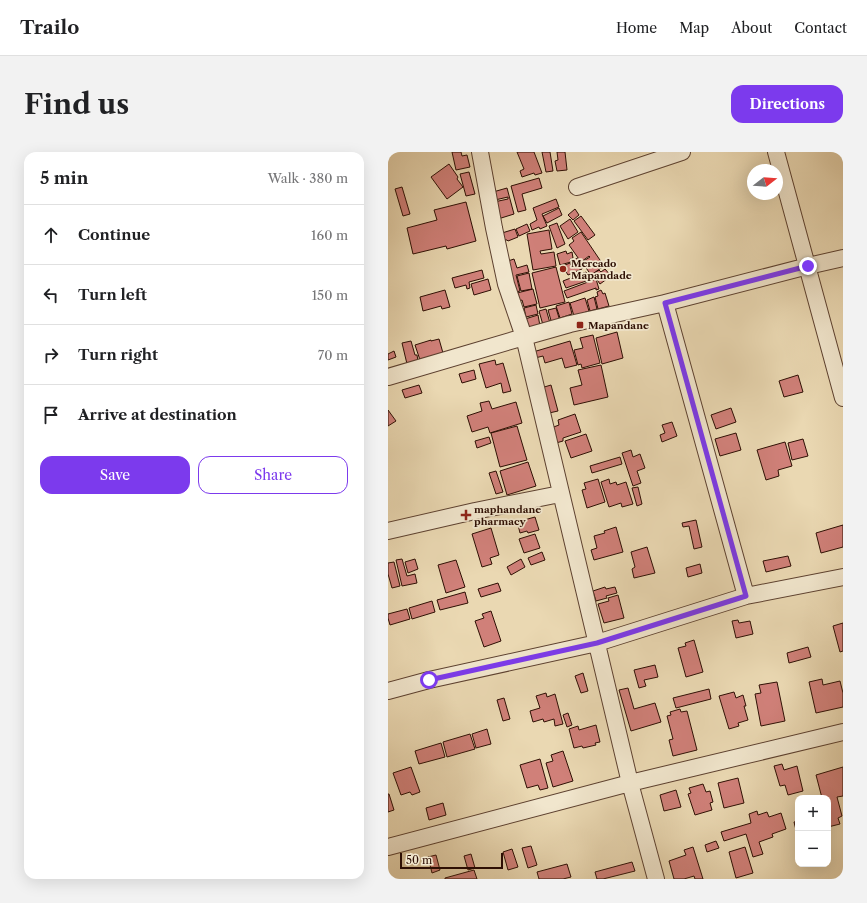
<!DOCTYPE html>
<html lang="en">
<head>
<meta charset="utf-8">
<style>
  :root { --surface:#fff; --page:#f2f2f2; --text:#202124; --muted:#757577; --line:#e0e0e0; --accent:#7c3aed }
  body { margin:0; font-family:"Libre Caslon Text",serif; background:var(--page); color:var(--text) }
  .controls { position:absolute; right:12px; bottom:12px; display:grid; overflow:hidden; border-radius:8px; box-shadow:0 4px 16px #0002 }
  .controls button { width:36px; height:36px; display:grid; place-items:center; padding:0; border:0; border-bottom:1px solid var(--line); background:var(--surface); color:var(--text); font:20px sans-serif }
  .compass { position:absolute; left:359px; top:12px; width:36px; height:36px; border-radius:50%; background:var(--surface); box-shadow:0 4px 16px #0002; rotate:73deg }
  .scale { position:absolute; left:12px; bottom:10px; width:103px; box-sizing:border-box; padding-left:4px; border:2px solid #2e0f04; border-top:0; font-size:11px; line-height:14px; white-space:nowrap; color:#2e0f04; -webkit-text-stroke:3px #f1e6cd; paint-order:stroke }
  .stop { position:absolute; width:12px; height:12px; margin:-9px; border:3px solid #7c3aed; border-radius:50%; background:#fff }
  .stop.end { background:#7c3aed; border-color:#fff; box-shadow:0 1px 4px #0008 }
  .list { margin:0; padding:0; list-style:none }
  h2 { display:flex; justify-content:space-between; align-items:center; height:52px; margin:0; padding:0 16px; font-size:17px }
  h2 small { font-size:13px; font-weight:400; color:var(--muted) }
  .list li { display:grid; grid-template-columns:26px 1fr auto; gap:12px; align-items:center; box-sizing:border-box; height:60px; padding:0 16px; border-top:1px solid var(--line) }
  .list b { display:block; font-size:15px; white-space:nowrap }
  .list em { font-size:13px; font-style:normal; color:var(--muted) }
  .actions { display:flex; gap:8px; padding:12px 16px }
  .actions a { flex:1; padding:9px 0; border:1px solid var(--accent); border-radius:12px; text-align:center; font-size:14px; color:var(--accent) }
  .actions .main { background:var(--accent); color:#fff }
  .icon { flex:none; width:22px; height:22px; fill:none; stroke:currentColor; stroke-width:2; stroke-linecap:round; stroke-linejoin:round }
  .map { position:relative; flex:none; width:455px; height:727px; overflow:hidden; border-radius:12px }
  header { display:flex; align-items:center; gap:24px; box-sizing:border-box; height:56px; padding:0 20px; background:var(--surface); border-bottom:1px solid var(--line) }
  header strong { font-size:19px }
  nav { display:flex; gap:22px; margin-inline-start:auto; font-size:14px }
  .intro { display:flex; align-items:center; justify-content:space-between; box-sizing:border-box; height:96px; padding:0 24px }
  h1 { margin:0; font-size:28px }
  .button { padding:10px 18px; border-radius:12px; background:var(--accent); color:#fff; font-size:14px; font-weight:700 }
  main { display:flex; gap:24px; padding:0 24px }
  aside { flex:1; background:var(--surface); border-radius:12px; box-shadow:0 4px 16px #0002 }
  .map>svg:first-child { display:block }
</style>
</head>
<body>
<header>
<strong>Trailo</strong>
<nav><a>Home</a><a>Map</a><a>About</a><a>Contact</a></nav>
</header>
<div class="intro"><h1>Find us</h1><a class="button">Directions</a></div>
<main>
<aside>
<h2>5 min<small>Walk · 380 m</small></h2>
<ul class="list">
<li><svg class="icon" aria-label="ahead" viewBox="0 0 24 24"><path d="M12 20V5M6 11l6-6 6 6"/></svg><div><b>Continue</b></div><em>160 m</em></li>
<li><svg class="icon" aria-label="left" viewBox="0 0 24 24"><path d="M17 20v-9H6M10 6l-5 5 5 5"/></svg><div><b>Turn left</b></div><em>150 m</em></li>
<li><svg class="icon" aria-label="right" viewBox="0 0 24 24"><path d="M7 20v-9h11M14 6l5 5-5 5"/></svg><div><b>Turn right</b></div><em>70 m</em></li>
<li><svg class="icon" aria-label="arrive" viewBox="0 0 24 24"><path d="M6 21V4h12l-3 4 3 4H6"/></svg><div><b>Arrive at destination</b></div></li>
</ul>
<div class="actions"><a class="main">Save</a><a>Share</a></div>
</aside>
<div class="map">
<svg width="455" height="727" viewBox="0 0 455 727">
  <rect width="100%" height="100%" fill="#ead8b2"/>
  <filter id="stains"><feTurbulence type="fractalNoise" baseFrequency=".005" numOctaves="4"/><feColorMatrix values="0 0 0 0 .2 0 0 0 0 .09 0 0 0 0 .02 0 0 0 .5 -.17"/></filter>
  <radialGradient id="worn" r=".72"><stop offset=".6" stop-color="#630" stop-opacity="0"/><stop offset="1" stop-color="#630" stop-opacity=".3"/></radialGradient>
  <path fill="#d08079" stroke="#2e0f04" d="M64 0H73L74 4 79 3 82 15 68 18Z
    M129 0H146L154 21 147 23 146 21 134 25 132 19 136 17Z
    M154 0H162L165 19 158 20Z
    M169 0H177L179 18 169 19 167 9 170 8Z
    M61 12 70 25 69 27 75 35 59 47 43 25Z
    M81 20 87 42 78 44 72 22Z
    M151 26 154 36 134 42 138 58 130 60 123 34Z
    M14 35 22 62 15 64 7 37Z
    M119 36 126 62 110 67 106 50 120 47V45L107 48 105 40Z
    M168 47 171 55 154 62 159 74 152 77 151 75 144 78 142 72 149 68 145 56Z
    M78 50 88 89 59 97 58 94 25 102 19 76 49 68 46 58Z
    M171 56 174 63 159 71 155 64Z
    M187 57 191 63 185 68 180 63Z
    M193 64 207 83 200 88 186 69Z
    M182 67 190 80 180 87 172 74Z
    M169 71 177 92 169 96 161 74Z
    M139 72 142 79 131 84 128 77Z
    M127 77 130 85 120 89 119 88H116L114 81Z
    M161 78 164 97 152 99 153 102 166 100 168 114 145 118 139 82Z
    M193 80 216 114 203 123 194 110 202 105 201 104 193 110 181 93 186 89 184 86Z
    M178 99 179 102 184 100 185 106 182 107 183 110 172 113 169 102Z
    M190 106 194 117 180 123 177 118 174 119 172 115 182 111 183 113 184 112 183 109Z
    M126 107 129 116 139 113 141 120 128 123 132 139 128 140 120 109Z
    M168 115 177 150 152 156 144 121Z
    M217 117 223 124 212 132 205 122 211 118 213 120Z
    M94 118 96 126 81 130 82 136 79 137 78 133 67 136 64 126Z
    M198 120 204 127 178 136 175 129Z
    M141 121 144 137 133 139 129 124Z
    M100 127 103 138 86 143 83 132Z
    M208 127 211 137 208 138V136L179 146 176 139Z
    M145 137 149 152 136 155 134 148 131 149 129 141Z
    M57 138 62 155 54 157 53 154 35 159 32 145Z
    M213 138 215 142 217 141 221 154 210 157 207 145 210 144 209 140Z
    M206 145 209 157 202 159 199 148Z
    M197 146 201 159 186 164 182 151Z
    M181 150 184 162 172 166 168 154Z
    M148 153 150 162 138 165 136 156Z
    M168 156 172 169 164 172 160 158Z
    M158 157 162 171 155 173 151 159Z
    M150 163 152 174 141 181 137 167Z
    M229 180 235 206 214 212 208 186Z
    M205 183 212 211 194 216 193 212 190 213 186 198 195 196 192 186Z
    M51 187 55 201 32 208 27 193 43 188V189Z
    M23 189 27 203H29L30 209 19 212 14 191Z
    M182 189 189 213 177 216 174 206 157 211 155 204 147 206 145 200Z
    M6 199 8 205 0 208V202Z
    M107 208 108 213 115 211 123 239 115 241 113 231 98 236 91 212Z
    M213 213 220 245 186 253 182 236 194 233 190 218Z
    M86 218 88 227 74 231 71 222Z
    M410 223 415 240 396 245 391 229Z
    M31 233 34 241 17 246 14 238Z
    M163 233 170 259 161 261 153 236Z
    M101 249 104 257 128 250 134 271 102 281 100 275 84 280 79 264 94 259 92 251Z
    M343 256 348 270 328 277 323 263Z
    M0 258 8 269 0 274Z
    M187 262 193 280 175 286V289L168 291 163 276 171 273 170 268Z
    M284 270 289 284 274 290 272 283 277 281 274 273Z
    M129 274 139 308 112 315 103 281Z
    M348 281 353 298 332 304 327 287Z
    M198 282 204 299 183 306 177 289Z
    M101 285 103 291 89 296 87 289Z
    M415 287 420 304 404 308 400 291Z
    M397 290 404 314 390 318 391 324 378 328 369 298Z
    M243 298 245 305 252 302 257 316 249 319 253 331 245 334 234 301Z
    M232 305 234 312 204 321 202 314Z
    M140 310 148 334 119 343 112 319Z
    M108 319 115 340 108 342 101 321Z
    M210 327 217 350 199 356 194 338 198 337 196 331Z
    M221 327 222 332 228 330 229 333 238 330 245 352 234 355 233 351 221 355 213 330Z
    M250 335 254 352 249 354 244 336Z
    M147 365 151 378 140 381 139 379 132 381 130 373 136 371V368Z
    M308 368 314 395 306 397 301 374 295 375 294 371Z
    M455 373V395L433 401 428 381Z
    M228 375 235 400 206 408 203 398 209 396 206 384 217 381 216 379Z
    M103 376 111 403 102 406 104 412 94 415 84 382Z
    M147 382 152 396 136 401 131 387Z
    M259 395 267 421 246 426 244 417 247 415 243 400Z
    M154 400 157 408 143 413 140 406Z
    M400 404 403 414 378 420 375 409Z
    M14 407 19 424 27 422 29 431 14 434 8 408Z
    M27 407 30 417 20 421 17 410Z
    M133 407 137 415 123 423 119 415Z
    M68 408 77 435 58 441 50 413Z
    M6 410 12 434 4 436 0 422V411Z
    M312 412 314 421 300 425 298 416Z
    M110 431 113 439 93 445 90 437Z
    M217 435 218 437 227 435 229 441 218 444 219 446 208 449 205 439Z
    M77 440 80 451 52 458 49 448Z
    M230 443 236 466 216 471 210 452 221 449 220 446Z
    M44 449 47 460 24 467 21 456Z
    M19 457 22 467 2 473 0 466V462Z
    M103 459 113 489 96 495 87 469 96 466 94 462Z
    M350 468 351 471 362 469 365 482 348 486 344 469Z
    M455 471V499L452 500 445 474Z
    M306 488 315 520 298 525 290 496 298 494 297 491Z
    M420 495 423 505 401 511 399 501Z
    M267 513 270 525 256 528 258 534 251 536 246 518Z
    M195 521 200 539 193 541 187 524Z
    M434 527 435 533 452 529 455 541V555L428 561 421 530Z
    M389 530 397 569 373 574 367 542 373 541 371 533Z
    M240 536 246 557 267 551 273 570 243 579 231 538Z
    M321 537 323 547 288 556 285 546Z
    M346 540 348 546 355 543 358 554H356L360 568 350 571 351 574 341 577 331 544Z
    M158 541 159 545 167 542 175 572 167 574 166 567 156 570 155 567 145 570 142 559 152 556 148 544Z
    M116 546 122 567 115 569 109 548Z
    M292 557 293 560 299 559 309 598 285 604 281 588 285 587 279 564 283 563 282 560Z
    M180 561 184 573 179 575 175 563Z
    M208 573 212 590 207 591 208 593 195 596 194 594 186 596 181 577 190 574 191 578Z
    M99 577 103 592 88 596 84 582Z
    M82 582 87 597 59 605 55 590Z
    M53 591 57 605 31 612 27 599Z
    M175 599 185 629 165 635 158 611 165 609 163 603Z
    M152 607 160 636 152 638 150 633 139 636 132 613Z
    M394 612 396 618 409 614 415 639 400 643 397 633 392 634 386 614Z
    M23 615 32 640 24 643 22 640 13 643 5 621Z
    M455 615V644L449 645 454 664 450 666 452 672 440 675V646H434L428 623Z
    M350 626 356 651 336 656 330 631Z
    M315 632 318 640 322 639 325 650 322 651 324 658 307 663 300 642 303 641 301 636Z
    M288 638 293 655 276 659 272 643Z
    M0 642H1L6 658 0 660Z
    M55 651 58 663 41 668 38 656Z
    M369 659 370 663 379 660 381 665 393 661 398 677 384 682 385 685 371 690 375 702 365 705 358 682 336 689 333 680 363 671 361 662Z
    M410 669V677L408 678 406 670Z
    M328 689 331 696 319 700 317 693Z
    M143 694 149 713 140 716 134 696Z
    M305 695 315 727H307L306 724 296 727H286L281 709 298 703 296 698Z
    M357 695 365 721 348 726 341 700Z
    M124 697 130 715 120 718 115 700Z
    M83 702 87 716 80 718 76 704Z
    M48 703 52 718 44 721 40 705Z
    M244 710 247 719 215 727H209L207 720Z
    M179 712 183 725 175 727H151L149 720Z
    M86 718 89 727H57V726Z"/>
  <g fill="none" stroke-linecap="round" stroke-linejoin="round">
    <defs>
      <path id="street" d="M92 0 106 76 118 132 136 185 242 631 268 727
        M388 0 455 246
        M189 35 294 0
        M277 151 358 444
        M0 225 136 185 182 172 277 151 420 114 455 106
        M0 379 87 359 172 342
        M0 539 41 528 209 491 358 444 455 425
        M0 695 242 631 455 580"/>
    </defs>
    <use href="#street" stroke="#5d4130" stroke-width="18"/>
    <use href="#street" stroke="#f1e6cd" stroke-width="16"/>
  </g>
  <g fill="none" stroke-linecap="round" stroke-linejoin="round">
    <path stroke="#7c3aed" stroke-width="5" d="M41 528 209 491 358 444 277 151 420 114"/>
  </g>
  <g fill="#8f2418" stroke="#f1e6cd" stroke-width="1.5">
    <circle cx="175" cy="117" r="4"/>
    <rect x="188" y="169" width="8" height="8" rx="2"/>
    <path d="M76 357h4v4h4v4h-4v4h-4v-4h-4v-4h4z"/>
  </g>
  <g text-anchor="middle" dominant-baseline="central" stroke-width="3.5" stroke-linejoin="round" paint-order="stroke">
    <g font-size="10" font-weight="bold" fill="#2e0f04" stroke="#f1e6cd" text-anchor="start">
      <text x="183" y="111">Mercado<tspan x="183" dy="12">Mapandade</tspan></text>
      <text x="200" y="173">Mapandane</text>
      <text x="86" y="357">maphandane<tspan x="86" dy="12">pharmacy</tspan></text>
    </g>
  </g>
  <rect width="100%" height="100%" filter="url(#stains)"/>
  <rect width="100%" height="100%" fill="url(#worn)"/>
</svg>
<div class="controls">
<button>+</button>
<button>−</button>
</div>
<svg class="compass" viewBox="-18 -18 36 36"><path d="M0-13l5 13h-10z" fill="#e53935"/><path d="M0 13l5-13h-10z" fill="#757577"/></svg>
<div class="scale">50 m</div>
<div class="stop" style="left:41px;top:528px"></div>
<div class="stop end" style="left:420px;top:114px"></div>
</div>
</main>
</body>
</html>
